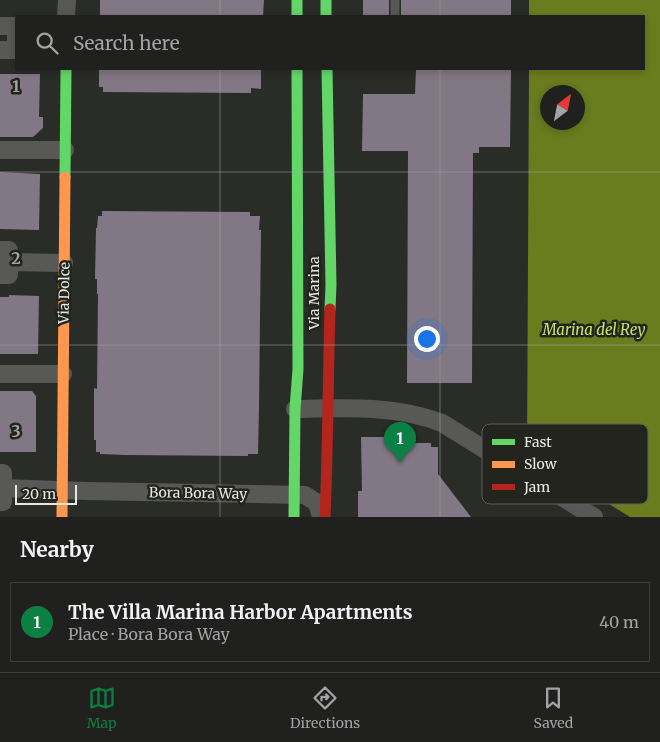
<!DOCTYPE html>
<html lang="en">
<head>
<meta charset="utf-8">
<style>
  :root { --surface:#20211e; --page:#2d2e2b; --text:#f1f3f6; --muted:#a2a3a4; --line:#3d3e3c; --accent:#0b8043 }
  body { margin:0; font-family:Merriweather,serif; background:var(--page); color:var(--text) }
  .compass { position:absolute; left:540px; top:85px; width:45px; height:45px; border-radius:50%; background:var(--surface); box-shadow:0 2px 8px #0003; rotate:32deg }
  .scale { position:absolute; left:15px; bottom:12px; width:62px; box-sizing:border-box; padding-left:5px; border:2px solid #e6e7e3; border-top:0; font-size:14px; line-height:18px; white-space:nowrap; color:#e6e7e3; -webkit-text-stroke:4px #22241d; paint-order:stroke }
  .you { position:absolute; left:426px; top:338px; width:18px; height:18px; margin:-12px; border:4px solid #fff; border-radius:50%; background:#1a73e8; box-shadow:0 0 0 8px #1a73e833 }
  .badge { display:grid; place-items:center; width:32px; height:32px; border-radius:50%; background:var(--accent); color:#fff; font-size:16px; font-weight:700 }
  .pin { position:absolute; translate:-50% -41px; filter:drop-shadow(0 1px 2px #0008) }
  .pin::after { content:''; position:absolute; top:26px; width:18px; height:15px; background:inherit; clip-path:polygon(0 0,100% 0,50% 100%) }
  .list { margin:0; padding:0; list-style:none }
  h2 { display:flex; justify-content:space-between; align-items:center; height:65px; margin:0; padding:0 20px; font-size:21px }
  h2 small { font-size:16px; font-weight:400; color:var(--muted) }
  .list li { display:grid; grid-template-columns:32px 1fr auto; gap:15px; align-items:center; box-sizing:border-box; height:80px; margin:0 10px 10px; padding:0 10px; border:1px solid var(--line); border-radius:0px }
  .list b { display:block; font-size:19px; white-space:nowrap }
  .list p { margin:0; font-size:16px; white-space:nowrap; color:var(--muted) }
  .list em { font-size:16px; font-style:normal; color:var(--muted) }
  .icon { flex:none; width:28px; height:28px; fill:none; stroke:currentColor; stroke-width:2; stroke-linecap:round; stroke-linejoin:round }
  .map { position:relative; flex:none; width:660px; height:517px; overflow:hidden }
  .search { position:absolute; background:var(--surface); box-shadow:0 2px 8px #0003; left:15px; right:15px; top:15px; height:55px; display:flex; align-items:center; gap:12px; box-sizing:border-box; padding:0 18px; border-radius:0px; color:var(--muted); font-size:19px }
  .sheet { height:155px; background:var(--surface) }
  nav { display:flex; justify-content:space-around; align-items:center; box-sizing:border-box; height:70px; border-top:1px solid var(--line); background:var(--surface); font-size:14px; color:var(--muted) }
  nav a { display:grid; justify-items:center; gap:2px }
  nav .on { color:var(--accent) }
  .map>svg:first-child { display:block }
</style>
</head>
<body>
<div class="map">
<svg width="660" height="517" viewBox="0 0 660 517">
  <rect width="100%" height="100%" fill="#2a2c28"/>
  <path fill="#6a7c1e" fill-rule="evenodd" d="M529 0H660V517H630L527 453 529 69H644V16H529ZM548 92H578V122H548Z"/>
  <path fill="#827784" d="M100 0H264L263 16H100Z
    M363 0H389V16H363Z
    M401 0H511V16H401Z
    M99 69H261V89L251 88V93L103 92V87H99Z
    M416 69H511L510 147H479V153H473L472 383H407L408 151H362L363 94H415Z
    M0 74H40L39 117H43V128L33 137H0Z
    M0 172 40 174 39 230 0 229Z
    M102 211 250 212V216H260L259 230H261L259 408 258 454H248V456L125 455 100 454V452H96V440H94V388L97 389 98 294H97V279H95L96 228H97L98 216H102Z
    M9 295 39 296 38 354H0V297H9Z
    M0 391H32L36 396V452H0Z
    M361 437H415V443H431V447H438V474L471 517H358V491H362Z"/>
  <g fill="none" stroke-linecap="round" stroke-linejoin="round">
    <path stroke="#585957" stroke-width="9" d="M395 16V0"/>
    <path stroke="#585957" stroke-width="18" d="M66 16 67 0
      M0 26H16V47
      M0 50H16
      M0 150H65
      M0 250H9V275H0
      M9 262 64 263
      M0 374H63
      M295 409C344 408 396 405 442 423L594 517
      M0 473H3V502H0
      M3 488 87 491 305 495 317 503 321 517"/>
    <path stroke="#63d668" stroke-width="11" d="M297 0V16
      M326 0V16
      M327 69 331 285 330 309
      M65 177 66 69
      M294 517 295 409 298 369 297 69"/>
    <path stroke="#ff974d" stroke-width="11" d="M62 517 65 177"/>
    <path stroke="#b3261e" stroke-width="11" d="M325 517C328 448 328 378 330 309"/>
  </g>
  <path fill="none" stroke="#a4a6a2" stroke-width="1" stroke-opacity="0.55" d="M220 0V16M440 0V16M220 69V517M440 69V517M0 172H660M0 345H660"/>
  <g text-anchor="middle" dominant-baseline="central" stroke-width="5" stroke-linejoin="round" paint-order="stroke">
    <g font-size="14" fill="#e6e7e3" stroke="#22241d">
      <text transform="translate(64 293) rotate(-89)">Via Dolce</text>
      <text transform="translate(314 293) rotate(-90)">Via Marina</text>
      <text transform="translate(198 493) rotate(1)">Bora Bora Way</text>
    </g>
    <g font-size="15" font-style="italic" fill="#c7e465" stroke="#22241d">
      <text x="594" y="329">Marina del Rey</text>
    </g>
  </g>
  <rect x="482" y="424" width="166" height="80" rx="8" fill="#22241d" stroke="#5d5e58" stroke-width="1"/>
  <rect x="492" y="439" width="23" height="6" fill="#63d668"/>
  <rect x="492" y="461" width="23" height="7" fill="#ff974d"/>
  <rect x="492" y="484" width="23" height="6" fill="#b3261e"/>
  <g font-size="14" fill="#e6e7e3">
    <text x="524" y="447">Fast</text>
    <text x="524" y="469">Slow</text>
    <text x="524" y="492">Jam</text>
  </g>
  <g font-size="16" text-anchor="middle" font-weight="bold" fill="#a4a6a2" stroke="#22241d" stroke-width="5" stroke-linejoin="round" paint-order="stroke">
    <text x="16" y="92">1</text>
    <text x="16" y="264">2</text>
    <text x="16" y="437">3</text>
  </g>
</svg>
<svg class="compass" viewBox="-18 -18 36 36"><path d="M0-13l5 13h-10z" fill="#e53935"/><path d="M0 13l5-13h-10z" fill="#a2a3a4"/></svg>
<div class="scale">20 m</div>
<div class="you"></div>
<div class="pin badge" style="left:400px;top:463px">1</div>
<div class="search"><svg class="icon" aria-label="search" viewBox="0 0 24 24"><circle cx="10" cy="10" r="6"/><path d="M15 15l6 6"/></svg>Search here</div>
</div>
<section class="sheet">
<h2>Nearby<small></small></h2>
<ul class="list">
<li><span class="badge">1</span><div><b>The Villa Marina Harbor Apartments</b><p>Place · Bora Bora Way</p></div><em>40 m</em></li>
</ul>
</section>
<nav>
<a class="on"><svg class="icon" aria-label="map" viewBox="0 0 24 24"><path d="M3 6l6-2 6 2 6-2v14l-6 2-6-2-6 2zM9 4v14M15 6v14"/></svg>Map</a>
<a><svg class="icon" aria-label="directions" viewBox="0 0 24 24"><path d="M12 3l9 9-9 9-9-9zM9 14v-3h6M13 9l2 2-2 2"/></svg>Directions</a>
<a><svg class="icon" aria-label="saved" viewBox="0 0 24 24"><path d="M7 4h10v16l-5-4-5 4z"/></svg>Saved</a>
</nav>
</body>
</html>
